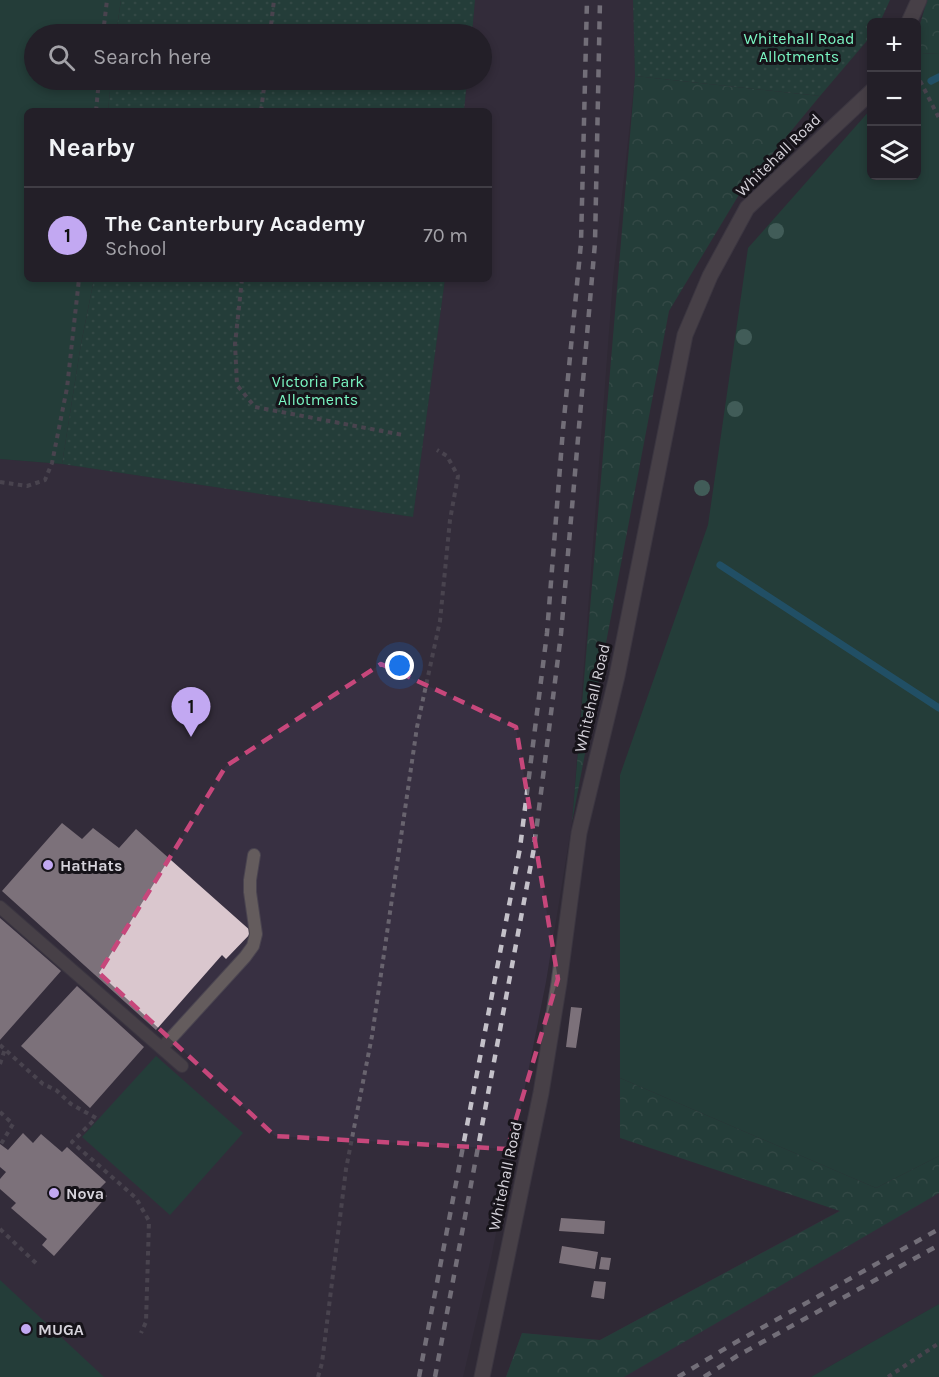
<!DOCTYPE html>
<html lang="en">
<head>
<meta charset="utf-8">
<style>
  :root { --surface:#231f28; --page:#2f2c34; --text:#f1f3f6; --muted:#a3a2a8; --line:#403d45; --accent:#c2a8f2 }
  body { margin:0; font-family:Karla,sans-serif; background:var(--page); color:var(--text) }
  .controls { position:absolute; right:18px; top:18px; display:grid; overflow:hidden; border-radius:9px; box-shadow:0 3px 9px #0003 }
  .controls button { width:54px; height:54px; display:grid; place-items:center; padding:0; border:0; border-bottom:2px solid var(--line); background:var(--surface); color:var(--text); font:30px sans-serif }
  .you { position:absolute; left:400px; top:666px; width:21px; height:21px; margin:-15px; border:4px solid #fff; border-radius:50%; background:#1a73e8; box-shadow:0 0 0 9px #1a73e833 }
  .badge { display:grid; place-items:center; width:39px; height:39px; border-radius:50%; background:var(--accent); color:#111; font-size:20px; font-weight:700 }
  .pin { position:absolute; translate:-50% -50px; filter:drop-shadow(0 2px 3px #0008) }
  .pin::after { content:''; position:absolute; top:32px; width:21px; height:18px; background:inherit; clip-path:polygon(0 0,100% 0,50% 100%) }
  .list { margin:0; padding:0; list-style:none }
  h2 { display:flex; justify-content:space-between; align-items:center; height:78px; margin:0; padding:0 24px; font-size:26px }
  h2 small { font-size:20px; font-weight:400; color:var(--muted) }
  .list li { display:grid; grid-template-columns:39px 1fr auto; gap:18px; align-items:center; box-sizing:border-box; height:96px; padding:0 24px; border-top:2px solid var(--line) }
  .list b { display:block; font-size:22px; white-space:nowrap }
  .list p { margin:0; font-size:20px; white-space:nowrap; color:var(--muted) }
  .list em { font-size:20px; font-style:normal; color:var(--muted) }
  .icon { flex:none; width:33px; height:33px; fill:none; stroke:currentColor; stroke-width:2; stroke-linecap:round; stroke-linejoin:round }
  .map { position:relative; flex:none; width:939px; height:1377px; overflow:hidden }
  .search { position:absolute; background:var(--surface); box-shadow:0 3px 9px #0003; left:24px; top:24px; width:468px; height:66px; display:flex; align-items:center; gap:15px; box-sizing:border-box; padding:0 21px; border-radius:33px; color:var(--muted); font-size:22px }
  .panel { position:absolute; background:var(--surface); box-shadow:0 3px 9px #0003; left:24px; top:108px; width:468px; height:174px; border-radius:9px }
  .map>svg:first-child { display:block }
</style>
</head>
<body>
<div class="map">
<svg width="939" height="1377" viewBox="0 0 939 1377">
  <defs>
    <pattern id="forest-crowns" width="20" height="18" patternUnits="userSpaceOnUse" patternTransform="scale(1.5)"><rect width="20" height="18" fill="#17553e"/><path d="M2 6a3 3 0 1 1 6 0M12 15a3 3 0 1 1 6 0" fill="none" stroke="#386d59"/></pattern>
    <pattern id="garden-dots" width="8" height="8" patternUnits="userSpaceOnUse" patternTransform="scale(1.5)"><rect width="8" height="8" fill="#17553e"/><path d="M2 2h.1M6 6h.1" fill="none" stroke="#386d59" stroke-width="1.8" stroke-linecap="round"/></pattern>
  </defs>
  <rect width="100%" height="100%" fill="#2f2935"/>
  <path fill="#383042" d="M475 0H633L635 76 613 278 572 822 546 982 491 1258 463 1377H0V459L62 464 413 517 445 279H489V111H464L467 80H482V34H472Z
    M939 1157V1304L811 1377H506L522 1333 600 1340Z"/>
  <path fill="#17553e" d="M0 0H121L116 34H34V80H111L108 111H27V279H94L81 344 62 464 0 459Z
    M939 53V1156L876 1188 620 1078V775L708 525 748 248 871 109 872 176H916L917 59 921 54Z
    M156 1056 243 1133 170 1215 82 1137Z
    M0 1280 104 1377H0Z
    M939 1304V1377H811Z"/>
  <path fill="url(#forest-crowns)" d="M927 0H939V53L921 54 917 35Z
    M635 76 820 96 740 193 669 311 572 822Z
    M620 1078 876 1188 939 1156V1193L624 1377H506L522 1333 600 1340 840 1211 620 1138Z"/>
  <path fill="url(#garden-dots)" d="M121 0H475L472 34H116Z
    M633 0H890L880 22H872L871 36 820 96 635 76Z
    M111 80H467L464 111H108Z
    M94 279H445L413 517 62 464 81 344Z"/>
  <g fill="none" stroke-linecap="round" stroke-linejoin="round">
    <path stroke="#117da1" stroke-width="7" d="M931 81 939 77
      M720 565 939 708"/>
  </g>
  <path fill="#dac7ce" d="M62 823 82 839 93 828 119 848 136 829 252 932 226 959 222 955 156 1030 2 891Z
    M0 918 61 971 0 1040Z
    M77 986 144 1047 90 1108 21 1046Z
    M571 1007 582 1008 576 1048 566 1047Z
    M23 1133 33 1143 41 1134 62 1152 67 1147 106 1182 99 1189 107 1196 54 1256 42 1245 47 1239 11 1208 16 1203 0 1189V1179L6 1172 0 1167V1144L8 1150Z
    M561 1218 605 1221 604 1234 559 1231Z
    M562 1246 598 1252 595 1269 559 1263Z
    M601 1257 611 1258 609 1270 599 1269Z
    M594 1281 606 1282 604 1299 591 1297Z"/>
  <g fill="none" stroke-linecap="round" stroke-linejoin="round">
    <defs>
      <path id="lane" d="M0 907 182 1066
        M162 1048 245 957 253 946 256 934 250 892V880L254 855"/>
      <path id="street" d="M909 22 919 0
        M482 1377 541 1093 559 983 579 833 617 676 685 335 710 276 747 208 872 91"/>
    </defs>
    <use href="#lane" stroke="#4a4450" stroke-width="14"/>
    <use href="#street" stroke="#4a4450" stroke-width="17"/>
    <path stroke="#68636e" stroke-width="4" stroke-dasharray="4.5 4.5" stroke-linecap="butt" d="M103 34 107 0
      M270 34 274 0
      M916 73 939 118
      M96 111 99 80
      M261 111 265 80
      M242 279 235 344 237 385 255 407 403 435
      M0 482 27 486 45 480 52 463 67 388 79 279
      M0 1045 43 1084 56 1090 71 1104 96 1118 72 1142 136 1198 149 1221 146 1322 141 1333
      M0 1064 5 1049
      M0 1112 13 1124 1 1144
      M0 1229 38 1265
      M318 1377 322 1363 346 1169 372 1036 417 727 440 621 450 520 458 476 447 456 437 450
      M888 1377 939 1343"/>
    <use href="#lane" stroke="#645c5d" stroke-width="12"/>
    <use href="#street" stroke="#645c5d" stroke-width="15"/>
    <path stroke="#c4c1c9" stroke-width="4.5" stroke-dasharray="8 8" stroke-linecap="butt" d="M419 1377 520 848 547 633 563 429 581 243 587 0
      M435 1377 534 848 561 634 595 243 600 0
      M678 1377 731 1345 939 1229
      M704 1377 737 1356 939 1245"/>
  </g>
  <g fill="#589983">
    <circle cx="776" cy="231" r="8"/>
    <circle cx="744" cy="337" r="8"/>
    <circle cx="735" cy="409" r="8"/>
    <circle cx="702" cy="488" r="8"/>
  </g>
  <path d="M0 0H939V1377H0ZM381 664 516 727 558 979 507 1149 275 1136 99 973 226 766Z" fill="#2f2935" fill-opacity=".55" fill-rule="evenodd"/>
  <path fill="none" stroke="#c7477b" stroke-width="4.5" stroke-dasharray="12 8" stroke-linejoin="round" d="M381 664 516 727 558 979 507 1149 275 1136 99 973 226 766Z"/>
  <g fill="#c2a8f2" stroke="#161319" stroke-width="2">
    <circle cx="48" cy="865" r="6"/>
    <circle cx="54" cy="1193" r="6"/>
    <circle cx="26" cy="1329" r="6"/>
  </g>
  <g text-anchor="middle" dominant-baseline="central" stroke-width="6" stroke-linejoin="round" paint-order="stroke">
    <g font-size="16" fill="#7af5c2" stroke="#161319">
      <text x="799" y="38">Whitehall Road<tspan x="799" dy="18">Allotments</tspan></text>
      <text x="318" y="381">Victoria Park<tspan x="318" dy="18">Allotments</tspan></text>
    </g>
    <g font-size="16" fill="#d6d3db" stroke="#161319">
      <text transform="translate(778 155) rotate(-44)">Whitehall Road</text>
      <text transform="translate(592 698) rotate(-77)">Whitehall Road</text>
      <text transform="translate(505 1176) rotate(-78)">Whitehall Road</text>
    </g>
    <g font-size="16" font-weight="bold" fill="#d6d3db" stroke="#161319" text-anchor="start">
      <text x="60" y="865">HatHats</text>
      <text x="66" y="1193">Nova</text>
      <text x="38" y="1329">MUGA</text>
    </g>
  </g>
</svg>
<div class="controls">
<button>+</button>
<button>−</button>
<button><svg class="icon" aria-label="layers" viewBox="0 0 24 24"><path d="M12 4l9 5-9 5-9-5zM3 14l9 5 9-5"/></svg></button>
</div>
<div class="you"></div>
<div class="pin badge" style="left:191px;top:737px">1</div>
<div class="search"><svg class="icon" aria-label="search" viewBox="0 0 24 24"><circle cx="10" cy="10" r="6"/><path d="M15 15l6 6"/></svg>Search here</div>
<section class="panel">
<h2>Nearby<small></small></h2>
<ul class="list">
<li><span class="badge">1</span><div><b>The Canterbury Academy</b><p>School</p></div><em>70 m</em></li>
</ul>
</section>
</div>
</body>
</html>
